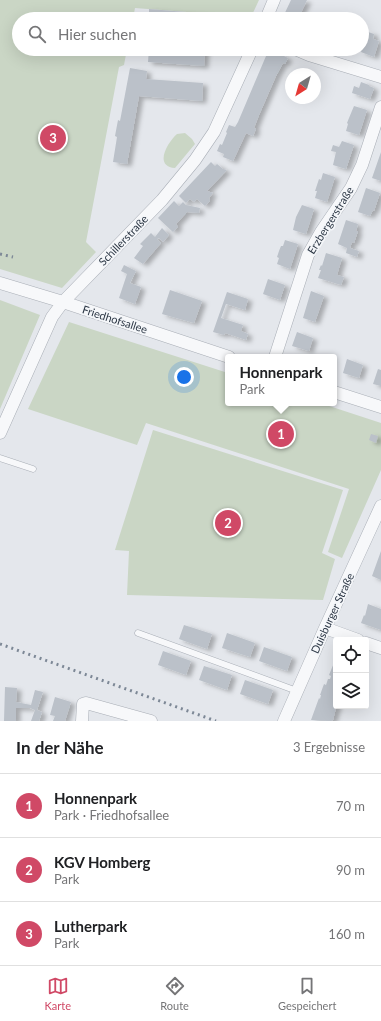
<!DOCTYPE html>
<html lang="de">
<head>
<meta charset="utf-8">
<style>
  :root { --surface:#fff; --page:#f2f2f2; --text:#202124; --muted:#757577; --line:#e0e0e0; --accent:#d04966 }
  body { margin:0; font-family:Lato,sans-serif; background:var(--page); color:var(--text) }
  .controls { position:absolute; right:12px; bottom:12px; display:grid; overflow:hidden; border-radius:4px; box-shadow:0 4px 16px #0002 }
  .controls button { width:36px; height:36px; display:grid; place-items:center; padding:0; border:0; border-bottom:1px solid var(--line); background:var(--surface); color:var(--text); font:20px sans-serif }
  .compass { position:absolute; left:285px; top:68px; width:36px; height:36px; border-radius:50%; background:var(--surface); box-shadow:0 4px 16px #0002; rotate:217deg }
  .you { position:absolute; left:184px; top:377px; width:14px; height:14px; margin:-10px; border:3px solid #fff; border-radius:50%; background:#1a73e8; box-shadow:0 0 0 6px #1a73e833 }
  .badge { display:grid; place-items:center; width:26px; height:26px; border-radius:50%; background:var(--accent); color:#fff; font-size:13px; font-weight:700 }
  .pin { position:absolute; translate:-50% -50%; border:2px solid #fff; box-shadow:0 1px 4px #0006 }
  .popup { position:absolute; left:225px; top:354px; width:112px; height:52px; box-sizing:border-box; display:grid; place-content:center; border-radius:4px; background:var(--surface); filter:drop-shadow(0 1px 3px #0005); font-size:13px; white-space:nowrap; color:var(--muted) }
  .popup b { font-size:15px; color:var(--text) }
  .popup::after { content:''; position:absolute; left:50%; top:100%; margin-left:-8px; border:8px solid transparent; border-top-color:var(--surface) }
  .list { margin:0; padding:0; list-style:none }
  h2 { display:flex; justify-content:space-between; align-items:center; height:52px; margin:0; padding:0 16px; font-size:17px }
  h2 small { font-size:13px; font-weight:400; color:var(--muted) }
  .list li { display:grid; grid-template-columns:26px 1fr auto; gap:12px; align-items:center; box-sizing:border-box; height:64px; padding:0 16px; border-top:1px solid var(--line) }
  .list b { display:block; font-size:15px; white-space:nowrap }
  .list p { margin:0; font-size:13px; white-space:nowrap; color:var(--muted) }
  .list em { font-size:13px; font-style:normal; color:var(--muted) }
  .icon { flex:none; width:22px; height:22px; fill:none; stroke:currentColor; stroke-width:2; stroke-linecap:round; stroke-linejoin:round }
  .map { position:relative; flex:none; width:381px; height:721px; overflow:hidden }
  .search { position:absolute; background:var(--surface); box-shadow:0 4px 16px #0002; left:12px; right:12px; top:12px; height:44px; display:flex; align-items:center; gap:10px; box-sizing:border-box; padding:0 14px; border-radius:22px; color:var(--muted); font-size:15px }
  .sheet { height:244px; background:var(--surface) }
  nav { display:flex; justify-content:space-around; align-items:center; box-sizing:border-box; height:56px; border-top:1px solid var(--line); background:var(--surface); font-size:11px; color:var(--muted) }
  nav a { display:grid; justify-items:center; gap:2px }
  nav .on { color:var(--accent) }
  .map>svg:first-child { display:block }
</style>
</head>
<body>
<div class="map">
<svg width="381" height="721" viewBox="0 0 381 721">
  <defs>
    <filter id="shadow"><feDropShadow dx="4.5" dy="2.5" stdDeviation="2" flood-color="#0004"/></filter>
  </defs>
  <rect width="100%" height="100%" fill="#e4e7ec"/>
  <path fill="#cad6c5" d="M0 0H259L251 17 135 8 133 19H19V49H127L124 65 119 67 86 242 96 252 62 288 0 269Z
    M185 133 192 139 195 144 175 168C153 166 168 142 177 134Z
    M0 300 40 315 0 409Z
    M69 322 228 373V403H320L381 423V470L342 558 328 552 349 489 146 423 137 445 28 409Z
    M153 430 343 490 322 553 335 559 323 600 127 595 129 551 115 550Z"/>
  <path fill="#bbc1c9" filter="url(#shadow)" d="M291 0H307L298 19H282Z
    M149 9 211 14 210 19H149Z
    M368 32 374 34 373 39 379 41 374 57 361 52Z
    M149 49H205L204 66 148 62Z
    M269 49 288 58 285 64 283 63 276 76 259 115 254 128 256 129 253 136 246 133 233 161 223 157 224 154 217 151 220 144 222 145 227 133 226 132 229 125 235 127 238 122Z
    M130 68 147 71 146 79 203 83 202 101 139 96 127 164 113 162 117 137 115 136 118 120 120 121Z
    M361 82 369 85V86L374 88 370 99 352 93 354 86 359 88Z
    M354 106 367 110 359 135 346 131 348 124 347 123 349 118Z
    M342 141 354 145 346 169 333 165 336 152 331 151 333 145 339 147Z
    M381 152V181L372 178Z
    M211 162 215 166 217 164 223 169 227 170 207 191 213 193 209 198 210 200 209 202 205 206 197 199 194 202 190 199 186 203 179 196Z
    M323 173 335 177 327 202 315 198 317 191H315L319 179 321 180Z
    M366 188 380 193 374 211 373 210 370 216 358 212Z
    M174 201 179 206 183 202 186 205 200 208 199 213 187 212 176 224 178 227 173 232 158 218Z
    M302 205 314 209 306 234 293 230 296 217Z
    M346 220 358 224 356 231H358L354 243 352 242 350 248 359 251 357 257 346 253 347 248 338 244Z
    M162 228 169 235 163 242 159 238 157 239 161 243 143 264 134 258 143 246 140 244 151 233 155 237Z
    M285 240 298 244 290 269 277 264 279 258 277 257 279 251 281 246H283Z
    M326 253 342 258 337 275 344 277 341 285 318 278 321 270H319L321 265 322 266Z
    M124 265 136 271 130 283 141 287 135 304 119 298 127 274 121 271Z
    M268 279 285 285 280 300 263 294Z
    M170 290 202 301 194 323 162 314Z
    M311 291 324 296 315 322 303 318Z
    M227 292 248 299 245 310 226 304 221 318 243 325 241 331 248 334 246 340 225 333 224 335 213 332Z
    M297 332 313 338 309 351 292 346Z
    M347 359 363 365 359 378 343 373Z
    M378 369 381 370V386L373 384Z
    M371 434 378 436 376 443 369 440Z
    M381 551V580L372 576Z
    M368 604 381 609V630L361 623 364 615 365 616Z
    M184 625 212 634 207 649 179 639Z
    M227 633 255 643 250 657 222 648Z
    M264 647 292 657 287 671 259 661Z
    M163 651 191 661 186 675 158 665Z
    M336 658V706H338L337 709 336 708 333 720 331 721 311 720 319 698 320 699 321 695H320L324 684 326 685 328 679H330L331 676 329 675Z
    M204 666 232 675 227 690 199 680Z
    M245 680 273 690 268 704 240 694Z
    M5 687 17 688 16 702 31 705 35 690 43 692 37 710 42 712 39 721H31L35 710 30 708H16V721H4Z
    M55 697 71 702 65 721H53L55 716 50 715Z"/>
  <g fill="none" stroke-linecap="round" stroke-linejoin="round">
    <defs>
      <path id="service" d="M0 458 33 469
        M138 633 297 691"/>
      <path id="minor" d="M266 19 274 0
        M295 49 309 55 381 77
        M0 283 63 302 229 357
        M275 357 308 255 321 232 351 188 362 165 381 107
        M334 392 381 407
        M0 433 52 317 63 302 162 200 195 160 214 132 252 49
        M325 628 358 640
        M366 643 381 648
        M82 721 83 704 86 703 151 721
        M284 721 325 628 381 506"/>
    </defs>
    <use href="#service" stroke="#a9aeb6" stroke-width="7"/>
    <use href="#minor" stroke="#a9aeb6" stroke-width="13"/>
    <use href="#service" stroke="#f7f8fa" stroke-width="6"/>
    <use href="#minor" stroke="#f7f8fa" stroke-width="12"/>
    <path stroke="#7d8896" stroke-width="3" stroke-dasharray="2 4" stroke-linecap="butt" d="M0 254 13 257
      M0 644 216 721"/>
  </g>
  <g text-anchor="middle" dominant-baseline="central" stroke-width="3.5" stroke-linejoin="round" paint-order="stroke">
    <g font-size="11" fill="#2b3644" stroke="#f4f6f9">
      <text transform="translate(330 220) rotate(-58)">Erzbergerstraße</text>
      <text transform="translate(123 240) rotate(-46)">Schillerstraße</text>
      <text transform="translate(115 319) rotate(18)">Friedhofsallee</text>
      <text transform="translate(332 613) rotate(-65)">Duisburger Straße</text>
    </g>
  </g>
</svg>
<div class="controls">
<button><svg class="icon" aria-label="locate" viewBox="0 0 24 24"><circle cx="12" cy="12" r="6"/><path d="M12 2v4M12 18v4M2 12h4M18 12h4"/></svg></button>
<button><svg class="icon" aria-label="layers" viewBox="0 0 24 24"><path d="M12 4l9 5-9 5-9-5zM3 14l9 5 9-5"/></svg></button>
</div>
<svg class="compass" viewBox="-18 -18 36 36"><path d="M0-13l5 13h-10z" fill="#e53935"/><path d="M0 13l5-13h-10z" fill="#757577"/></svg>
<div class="you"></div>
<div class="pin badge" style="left:281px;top:434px">1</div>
<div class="popup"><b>Honnenpark</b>Park</div>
<div class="pin badge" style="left:228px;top:523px">2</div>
<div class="pin badge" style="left:53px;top:138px">3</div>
<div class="search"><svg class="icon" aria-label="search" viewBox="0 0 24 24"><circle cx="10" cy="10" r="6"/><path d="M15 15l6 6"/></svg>Hier suchen</div>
</div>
<section class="sheet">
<h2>In der Nähe<small>3 Ergebnisse</small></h2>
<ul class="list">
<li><span class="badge">1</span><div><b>Honnenpark</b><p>Park · Friedhofsallee</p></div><em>70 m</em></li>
<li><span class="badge">2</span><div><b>KGV Homberg</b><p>Park</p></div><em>90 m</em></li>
<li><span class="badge">3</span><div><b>Lutherpark</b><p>Park</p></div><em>160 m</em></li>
</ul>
</section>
<nav>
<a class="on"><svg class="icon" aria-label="map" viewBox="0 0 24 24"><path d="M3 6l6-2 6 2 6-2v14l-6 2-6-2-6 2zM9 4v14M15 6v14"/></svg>Karte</a>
<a><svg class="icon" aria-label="directions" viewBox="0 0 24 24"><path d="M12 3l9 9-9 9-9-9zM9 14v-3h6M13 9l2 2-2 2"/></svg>Route</a>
<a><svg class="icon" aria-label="saved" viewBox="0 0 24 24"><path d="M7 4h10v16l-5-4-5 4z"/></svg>Gespeichert</a>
</nav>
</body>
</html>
